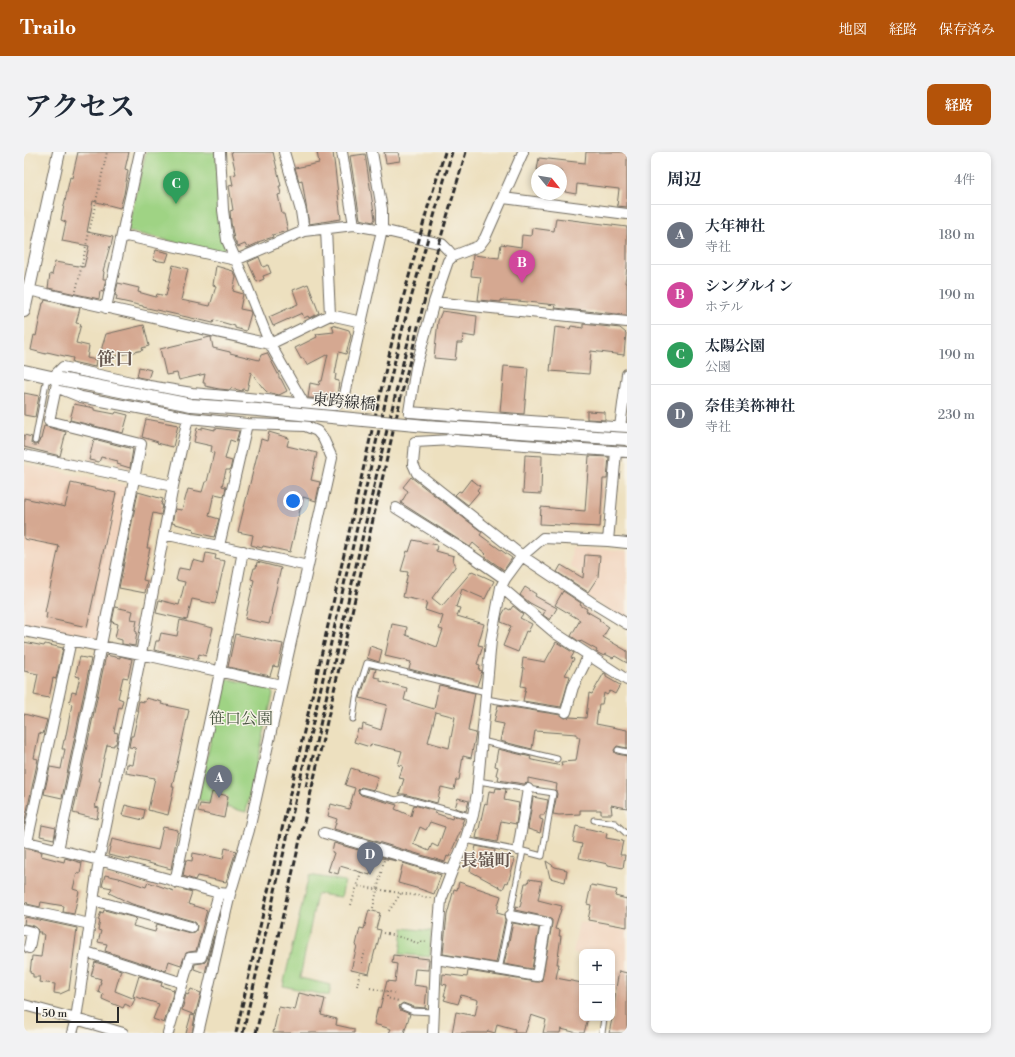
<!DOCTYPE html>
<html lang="ja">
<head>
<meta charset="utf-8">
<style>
  :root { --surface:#fff; --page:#f2f2f3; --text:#1f2937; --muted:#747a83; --line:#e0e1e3; --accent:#b45309 }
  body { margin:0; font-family:"Libre Bodoni","Noto Serif JP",serif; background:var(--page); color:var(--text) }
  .controls { position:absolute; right:12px; bottom:12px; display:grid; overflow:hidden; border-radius:8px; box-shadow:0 2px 6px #0003 }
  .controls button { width:36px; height:36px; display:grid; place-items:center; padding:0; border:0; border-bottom:1px solid var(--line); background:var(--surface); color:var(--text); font:20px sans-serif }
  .compass { position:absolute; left:507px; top:12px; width:36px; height:36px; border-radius:50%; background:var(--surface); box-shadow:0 2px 6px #0003; rotate:120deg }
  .scale { position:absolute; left:12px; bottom:10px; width:83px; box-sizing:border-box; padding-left:4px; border:2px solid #2b2b2b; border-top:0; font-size:11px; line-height:14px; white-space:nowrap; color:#2b2b2b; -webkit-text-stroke:3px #f7f3e8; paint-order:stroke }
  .you { position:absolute; left:269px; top:349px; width:14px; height:14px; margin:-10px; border:3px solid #fff; border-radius:50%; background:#1a73e8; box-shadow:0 0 0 6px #1a73e833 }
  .badge { display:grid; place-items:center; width:26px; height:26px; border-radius:50%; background:var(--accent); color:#fff; font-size:13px; font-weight:700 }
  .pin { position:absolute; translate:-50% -33px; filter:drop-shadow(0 1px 2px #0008) }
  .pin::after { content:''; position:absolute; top:21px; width:14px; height:12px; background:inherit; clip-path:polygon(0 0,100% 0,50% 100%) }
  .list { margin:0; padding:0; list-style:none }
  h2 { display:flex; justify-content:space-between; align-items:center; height:52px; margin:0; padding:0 16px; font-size:17px }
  h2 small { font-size:13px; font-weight:400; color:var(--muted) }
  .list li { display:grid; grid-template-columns:26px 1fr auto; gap:12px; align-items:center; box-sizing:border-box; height:60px; padding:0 16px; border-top:1px solid var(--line) }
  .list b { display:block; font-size:15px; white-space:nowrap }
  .list p { margin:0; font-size:13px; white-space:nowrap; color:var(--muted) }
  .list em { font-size:13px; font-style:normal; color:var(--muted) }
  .map { position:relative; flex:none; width:603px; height:881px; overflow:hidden; border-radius:8px }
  header { display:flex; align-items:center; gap:24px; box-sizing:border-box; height:56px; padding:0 20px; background:var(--accent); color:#fff }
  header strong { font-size:19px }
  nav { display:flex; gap:22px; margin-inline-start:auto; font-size:14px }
  .intro { display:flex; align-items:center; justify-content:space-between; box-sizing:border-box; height:96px; padding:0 24px }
  h1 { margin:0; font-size:28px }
  .button { padding:10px 18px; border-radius:8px; background:var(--accent); color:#fff; font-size:14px; font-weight:700 }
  main { display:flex; gap:24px; padding:0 24px }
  aside { flex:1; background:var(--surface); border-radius:8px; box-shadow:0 2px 6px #0003 }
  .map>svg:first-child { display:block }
</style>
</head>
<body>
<header>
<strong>Trailo</strong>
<nav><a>地図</a><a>経路</a><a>保存済み</a></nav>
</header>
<div class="intro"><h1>アクセス</h1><a class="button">経路</a></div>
<main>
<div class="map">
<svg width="603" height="881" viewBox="0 0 603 881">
  <rect width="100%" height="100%" fill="#f7f3e8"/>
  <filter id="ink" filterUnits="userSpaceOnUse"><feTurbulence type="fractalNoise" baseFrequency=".025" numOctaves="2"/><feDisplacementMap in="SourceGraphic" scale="8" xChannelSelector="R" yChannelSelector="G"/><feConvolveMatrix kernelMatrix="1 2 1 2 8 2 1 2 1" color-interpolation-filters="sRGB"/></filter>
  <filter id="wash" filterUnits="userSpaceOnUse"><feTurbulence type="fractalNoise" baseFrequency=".012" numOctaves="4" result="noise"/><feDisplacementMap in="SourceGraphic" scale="16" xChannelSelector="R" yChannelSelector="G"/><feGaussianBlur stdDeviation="0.9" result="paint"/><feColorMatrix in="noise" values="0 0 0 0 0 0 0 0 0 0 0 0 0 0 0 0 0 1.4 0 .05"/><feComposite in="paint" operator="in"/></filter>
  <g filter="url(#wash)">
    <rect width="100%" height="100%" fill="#ede0bf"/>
    <path fill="#f2d4be" d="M0 312 105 334 74 487 0 472Z
      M548 395 603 400V469L563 445 571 432 546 414Z
      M555 770 603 778V839L588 837V800H558V803L549 801Z"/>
    <path fill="#9fd384" stroke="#657f58" d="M122 0H192L198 81 203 102 103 79Z
      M200 526 245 536 249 542 222 660 174 648Z
      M285 723 321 729 317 745 293 742 276 826 307 833 305 844 259 834Z
      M379 776 407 779 406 805 376 802Z"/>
    <g id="blocks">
      <path fill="#d5a891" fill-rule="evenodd" d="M54 0H105L101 17 104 18 100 42 96 56 69 49 64 75 63 80 89 85 87 94H86L79 119 80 120 79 127H82L79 140 76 139 75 147 24 136 26 122 28 123 31 110 60 115 65 94 38 89 42 70 37 68 46 25 48 26Z
        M207 0H249L257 34H255L257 42 254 43 258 62H260L264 79 248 83 249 85 234 90V91L223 96 221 92 214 95 210 87 207 71 206 59 209 58 205 34 209 33 207 23 212 22Z
        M293 0H309L317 67 285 72 278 28 275 29 271 16 295 11Z
        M360 0H374L376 9 362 11Z
        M562 0H603V55L593 54 595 37 553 32 552 42 541 40 542 31 537 30V18H513L515 6 561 11Z
        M341 2 351 67 349 70 336 67 326 4Z
        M532 66 603 75V115L601 131H603V163L531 156 532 153 494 149 477 148V150L454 148 457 125 447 124 449 103 475 106 477 92 497 95 498 83 507 84 508 76 530 79Z
        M132 98 145 101 142 110 129 108Z
        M235 105 239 115 244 113 247 121 239 124 240 127 233 130 224 110Z
        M149 113 164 117 157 148 186 154 192 134 189 133 192 114 209 119 212 125 209 139 219 142 216 157 226 159 227 161 222 179 211 176V174L190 168 189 171 119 155V154L92 148 93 144 91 143 94 131 115 136 114 140 132 145 133 142 142 144Z
        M284 132 295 161 285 166 284 164 280 166 278 161 249 174 245 165 274 152 269 138Z
        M21 148 56 156 52 171 57 172 52 191 65 194 63 206 72 208 71 215 48 210 49 206 23 200 22 202 7 198 10 183 12 184 19 151H20Z
        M418 159 453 164 451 185 439 183 438 191H433L431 208 410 206 414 169Z
        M559 172 596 176 602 181 600 203 567 199 565 222 526 219 531 175 546 177 547 174 559 176Z
        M120 173 125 194 118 196 119 198 74 208 77 197H78V195L82 182Z
        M308 173 325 178 327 183 322 202 315 200 311 222H312L311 228 315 229 313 244H305L304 247H301L284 246 286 231 295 233 296 229H298L304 202 283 213 279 206 277 207 271 196 293 185 292 182 310 180Z
        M186 185H187L189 196 206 200V201L235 208 237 203 243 201 255 224V226L257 227 263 239 255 243 243 240 239 236 227 220 223 238 219 237 218 239 207 236 206 238 195 237 181 234V231H179L181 222 155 228 153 221 142 223 136 197Z
        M480 214 504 216 500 262 476 260Z
        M115 215 127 218 124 227 113 225Z
        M0 241 15 244 11 265 0 263Z
        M50 252 70 256V258L91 262 92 260 104 263 99 281 46 268Z
        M563 259 581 260V268L563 267Z
        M122 267 154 273 149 295 133 291 134 290 118 285Z
        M20 274 42 280 36 304 0 295V283L8 285 7 291 10 293H13L15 290 16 287H17Z
        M178 275 191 278V276L215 279 212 290 206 288 201 307 208 309 206 318H202L198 334 202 335 200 344 191 342 190 346H189L185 364 195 367 190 385 169 380 170 377 148 371 151 357 158 358 164 337 178 340 181 330H183L190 301 187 300 188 294 170 290 173 276 178 277Z
        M245 280 265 286 263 294 293 301 287 328 296 330 292 349 279 345 266 400 239 394 238 396 227 393 229 383 214 380 237 287 243 289Z
        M70 287 109 297 106 316 93 312 94 309 77 305 75 310 65 308Z
        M501 303 518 304 517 342 499 341Z
        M565 304 585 305 583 327H579L576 375 516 372 517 355 561 359Z
        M387 325 458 380 456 383 488 406 480 418 460 404 462 402 449 391 446 395 377 351 384 339 379 335Z
        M447 327 456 334 453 338 455 340 444 353 431 343 435 339 437 340Z
        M47 331 92 341 63 475 22 466 23 461 21 460 35 394 0 387V346L41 355Z
        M114 340 139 347 137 353H139L137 363 129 361 125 380H126L123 396H126L119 428 123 429 121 441 95 436Z
        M389 388 413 393 412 399 430 404 429 410 431 411V415L408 446 418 454 448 419 470 429 461 447 438 437 432 455 436 456 433 464 460 472 454 493 459 494 453 512 456 513 455 518 458 519 453 534 385 517 387 510 361 504 368 472 383 475 382 483 413 495 419 478 415 477 419 464 401 458 403 450 379 445 384 420 377 419 383 399 385 400Z
        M182 401 192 403 191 407 201 409 191 452 168 447 163 468 132 461 135 448 155 453 161 430 152 428 155 416 166 418 169 408 180 411Z
        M561 403 576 404 574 425 564 440 533 420 537 413 559 426Z
        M233 410 257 416 247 460H248L245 472 221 467 230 428 227 427 230 416H232Z
        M501 435 512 442 511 444 533 456 526 468 519 463 521 459 506 451 496 443Z
        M539 439 557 451 556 453 563 457 562 459 576 467 575 468 585 475 579 485 603 499V511L591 504 589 506 581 502 580 504 572 500 573 498 557 489 556 490 547 484 556 468 531 453Z
        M489 454 499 462 496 466 508 472 504 480 502 479 494 500 479 494 487 474 477 470 478 463 482 456 486 458Z
        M91 455 109 459 107 467 113 468 111 479 113 480 111 494 98 492V488L91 486 94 472 88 470Z
        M156 468 189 476 182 504 175 502 174 507 153 502 152 503 130 498 132 489H135L137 481 153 484Z
        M211 482 259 492 254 515 249 514 246 524 204 515Z
        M0 490 20 494 21 492 39 496 32 527 29 526 25 546 10 543 14 522 0 519Z
        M532 490 550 501 547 506 550 507 541 523 546 524 537 555 499 549 502 535 497 534 500 516 498 515 499 506 521 510Z
        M346 494 358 498 355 510 343 506Z
        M82 503 96 506V504L108 507 104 526 99 525 94 546 99 548 97 556 95 555 90 580 94 581 92 592H90V594L83 593 75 629H77L71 655 75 656 73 667 49 661Z
        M56 505 67 507 38 646 20 642 26 615 37 617 41 597H38L40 588H41L48 552 45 551 48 540 52 541 56 525 51 524Z
        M346 516 352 517 350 525 356 526V529L383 536 380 548 410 557 415 533 451 541 444 579 452 581 447 606 439 604 435 628H432L430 638 417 635 413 651 380 642H375L380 627 375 626 379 614 374 613 378 599 347 592 346 595 330 590 334 577 338 578 339 572 357 578 363 553 336 546ZM412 560 431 565 425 596 404 590Z
        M580 521 582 522V525L596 533 591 542 586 539 583 543 580 541 578 552H575L572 572 603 578V596L593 594 590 598 591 601 593 602 603 604V656L587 653 588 662H577V658H556V662L535 663 529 662 533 642 532 639 533 632 504 626V631L500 632 474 628 475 624 472 623 474 615 471 614 474 597 507 605 506 607 508 608 538 614 537 610 552 609 556 585H553V582L511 579 508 597 476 589 480 572 470 570 474 553 537 563 541 566 545 565 562 566 565 541 568 542Z
        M122 546 138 550 137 552 165 558 148 635H150L144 663 124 658 131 626 102 621 103 612 109 613 112 596 105 595 107 584H109L115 558H113L115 549 121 550Z
        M0 562 23 568 19 582 15 581 10 606 14 607 0 673Z
        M327 616 354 625 350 638 337 635 334 638V640L337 643 373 653 371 657 387 664 390 653 411 659V661L428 667 429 664 440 667 438 671H439L436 680 425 705 423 704 421 710 310 677 313 667 304 664 307 652 325 657 331 636 321 633ZM406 670 421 675 414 695 408 692 405 699 389 692 396 675 402 678Z
        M472 636 482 637 480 648 495 651 492 672 477 669 473 690 452 686 454 677H455L460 654 461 651 463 652 465 639 471 640Z
        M188 640 204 644 200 666 174 660 176 652 185 653Z
        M509 645 524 648 522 660H521L520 663H516V667L519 668 516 681 504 677Z
        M434 646 445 649 442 659 431 656Z
        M101 653 121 658 119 668 98 663Z
        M18 673 32 676 30 687 16 684Z
        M552 674 583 681 582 686 599 689 596 703H601L599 716 584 713V712L555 706 558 692 549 690Z
        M139 675 154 678 147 717 106 706V708L84 703 88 687 134 698Z
        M310 691 373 709 352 705 346 723 316 714 314 722 304 719 310 701 308 700Z
        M452 694 471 698 470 703 491 707 484 731 482 730 479 737 446 719Z
        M0 696 18 700 17 704 40 710 41 706 58 711 56 722 53 721 49 737 55 739 50 762 39 760 40 754 17 750 16 755 3 752 4 751 0 750Z
        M201 696 212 699 202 730 173 724 171 728 159 724 162 708 168 709 169 701 199 707Z
        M522 709 531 715 543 718 541 730 526 726Z
        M379 711 417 723 410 742 396 737 374 731Z
        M81 723 95 726 122 735 124 730 150 739 151 736H153L168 740 164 752 183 758 172 799 165 800 162 801 157 813 145 809 142 819 81 799 83 792 74 790 77 779 74 778 76 769 74 768 77 760 79 761 80 758 112 766 109 774 131 780 133 772 166 781H169L172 779 173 774 172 771 169 769 108 752 85 741 88 736 78 734Z
        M505 727 518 729 514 748 538 754 531 777 536 778 535 784H537L533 812H535L532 826 558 831V866H564L560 881H554L537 877 536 881H519L522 868 507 863 501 881H490L491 877 473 872 471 881 464 879 463 881H428L432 860 451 864 454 848 437 843 434 852 420 848 422 844H420L423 833 418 832 419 822 443 825 444 819 512 830H516L518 828 528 772V768L523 765 491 758 492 754 496 755 501 731H504Z
        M435 730 477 744 474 753V754L473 761 480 763 481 768 472 811 419 802 423 763 430 737 433 738Z
        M567 733 593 738 591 744 603 747V775L564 768 567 753 563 752Z
        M345 758 356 761 352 777 357 778 352 798H351L345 822 327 818 333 794 332 793 336 776 340 777Z
        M1 765 53 776 45 838 36 842 30 841 31 832 15 830 16 825H9V822L6 821 8 804 17 805 20 782H16L17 780H14L13 776 10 774 0 772Z
        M489 771 515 776 508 817 480 812Z
        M190 784 181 821 170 817 171 812 178 811 181 810 183 807Z
        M369 803 405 807 404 818 391 817 389 833 403 835 401 856 390 855 379 851 375 854 376 858 386 862 380 881H365L367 877 350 872 354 855 356 856 363 829 371 830 373 812 368 811Z
        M71 810 97 818 91 839 111 847 107 855 101 852 99 856 78 847 79 842 74 840 77 830H76L77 827 67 824Z
        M595 819 603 821V881H585L588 867H589L592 836Z
        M115 824 138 831 137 834 150 838 140 871 129 867 135 852 109 844Z
        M167 837 177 841 171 863 158 858 162 842 164 843Z
        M275 841 301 847 297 863 313 867 312 873 330 877V881H249L255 855 271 858Z
        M167 863 171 864 168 881H162Z"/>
    </g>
  </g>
  <g filter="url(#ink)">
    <use href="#blocks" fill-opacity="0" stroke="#6f6a5f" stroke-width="1"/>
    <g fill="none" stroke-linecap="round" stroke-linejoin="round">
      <defs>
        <path id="service" d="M11 289 23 225
          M462 547 542 560
          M329 567 332 546 343 511 462 540
          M458 589 533 607
          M594 598 603 600
          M454 629 529 641 518 704 499 699 475 818
          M338 639 372 648 379 646 449 665
          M570 668 591 671 603 682
          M441 688 495 699
          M379 855 389 859 410 860
          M578 881 580 866"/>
        <path id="minor" d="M196 0 199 58 203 88 218 122 246 192 280 252 301 254 312 253 320 247 358 78V57L348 0
          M260 0 277 59 280 79
          M318 0 330 73
          M499 0 461 86 455 94 429 104 424 109 410 150 392 215 385 260 603 276
          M479 46 603 62
          M302 77 306 163
          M98 83 212 108 280 79 330 73 358 78 418 92 424 98 429 104
          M0 137 246 192 306 163 338 170
          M410 150 603 170
          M82 156 116 0
          M33 231 25 269 117 292 77 493 34 698
          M596 275 603 222
          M603 300 428 288 391 290 389 312 393 321 498 404 567 450 603 472
          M0 303 149 334
          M372 356 438 397 481 427
          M140 382 284 414
          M584 389 592 300
          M195 394 223 272
          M477 435 531 481 603 528
          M0 479 117 502 257 533
          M542 560 549 535 565 503
          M300 681 428 719
          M0 689 75 708 195 741 206 742
          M3 690 47 488
          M494 698 504 637
          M151 730 196 520 219 399
          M69 748 167 775
          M0 758 66 772
          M0 778 8 780 5 796
          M62 800 159 831
          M412 807 513 824 522 771 486 764
          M0 853 52 867 99 881
          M48 881 52 867 75 708 117 502 149 334 164 266
          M144 881 166 806 177 805 195 741
          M174 881 206 742 225 678 308 306 299 286 293 279 281 274 223 272 166 266 57 245 37 237 29 225 39 215 125 234 168 241 224 246 280 252 281 274
          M409 881 412 807 417 748 428 719 442 686 449 663 453 641 467 488 477 435 481 427 498 404 519 386 584 389 603 391"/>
        <path id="tertiary" d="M0 159 35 0
          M0 219 36 227
          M428 288 430 263"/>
      </defs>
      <use href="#service" stroke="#6f6a5f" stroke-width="7"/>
      <use href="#minor" stroke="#6f6a5f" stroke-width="12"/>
      <use href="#tertiary" stroke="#6f6a5f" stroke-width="14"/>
      <path stroke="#6f6a5f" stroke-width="2" stroke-dasharray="1 3" stroke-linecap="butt" d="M52 139 83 0
        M337 720 333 734 407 746
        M327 753 333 734
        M349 756 360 708
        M365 759 377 741
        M359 781 380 786 393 791H395L399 789 403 790
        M338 811 341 799
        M333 834 336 820
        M346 836 370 841
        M363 840V846L375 849"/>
      <use href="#service" stroke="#fff" stroke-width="5"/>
      <use href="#minor" stroke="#fff" stroke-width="10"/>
      <use href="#tertiary" stroke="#fff" stroke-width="12"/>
      <path stroke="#2b2b2b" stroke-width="3" stroke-dasharray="6 3" stroke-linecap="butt" d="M282 635 357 303 388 173
        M212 881 372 172 403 58 421 0
        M219 881 366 229 379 175 428 0
        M232 881 376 249 410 109 442 0"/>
      <defs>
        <path id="tertiary-bridge" d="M36 227 167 253 234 258 402 274 603 287"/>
      </defs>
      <use href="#tertiary-bridge" stroke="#6f6a5f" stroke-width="14" stroke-linecap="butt"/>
      <use href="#tertiary-bridge" stroke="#fff" stroke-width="12"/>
    </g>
  </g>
  <g text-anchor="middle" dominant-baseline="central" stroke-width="3" stroke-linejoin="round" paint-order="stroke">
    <g font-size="16" fill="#2b2b2b" stroke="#f7f3e8">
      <text transform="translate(320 250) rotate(5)">東跨線橋</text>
    </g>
    <g font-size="16" fill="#485541" stroke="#f7f3e8">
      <text x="217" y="567">笹口公園</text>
    </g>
    <g font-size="17" font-weight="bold" fill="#66574f" stroke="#f7f3e8">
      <text x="462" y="709">長嶺町</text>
    </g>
    <g font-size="18" font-weight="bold" fill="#66574f" stroke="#f7f3e8">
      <text x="91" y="207">笹口</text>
    </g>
  </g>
</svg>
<div class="controls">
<button>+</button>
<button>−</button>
</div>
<svg class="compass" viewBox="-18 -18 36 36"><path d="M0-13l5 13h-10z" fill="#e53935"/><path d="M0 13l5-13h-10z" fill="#747a83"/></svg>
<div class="scale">50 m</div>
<div class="you"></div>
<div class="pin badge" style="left:195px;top:646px;background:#6b7280">A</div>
<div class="pin badge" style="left:498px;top:131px;background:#d1479c">B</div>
<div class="pin badge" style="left:152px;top:52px;background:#2e9e5b">C</div>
<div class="pin badge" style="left:346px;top:723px;background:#6b7280">D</div>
</div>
<aside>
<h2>周辺<small>4件</small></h2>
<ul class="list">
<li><span class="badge" style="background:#6b7280">A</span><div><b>大年神社</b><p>寺社</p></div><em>180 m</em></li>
<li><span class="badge" style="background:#d1479c">B</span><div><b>シングルイン</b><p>ホテル</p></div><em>190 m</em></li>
<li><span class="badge" style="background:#2e9e5b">C</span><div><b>太陽公園</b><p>公園</p></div><em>190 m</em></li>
<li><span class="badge" style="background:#6b7280">D</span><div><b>奈佳美祢神社</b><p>寺社</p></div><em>230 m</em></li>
</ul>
</aside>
</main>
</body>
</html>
